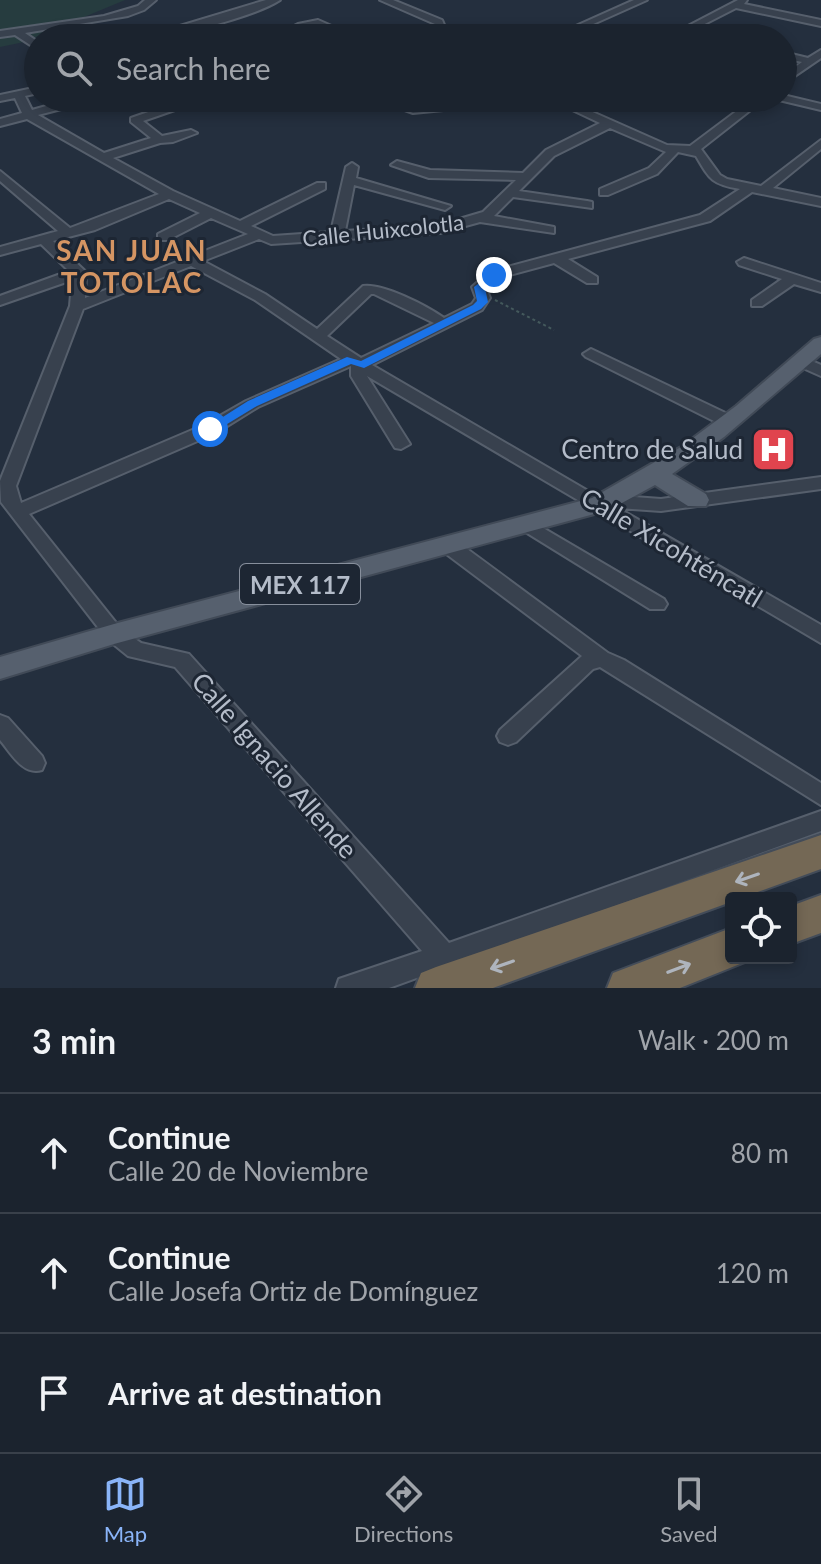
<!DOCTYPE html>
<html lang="en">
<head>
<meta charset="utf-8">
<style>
  :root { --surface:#1b232e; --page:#282f3a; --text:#f1f3f6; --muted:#a0a4aa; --line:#39404a; --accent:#8ab4f8 }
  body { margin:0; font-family:Lato,sans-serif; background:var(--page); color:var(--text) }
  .controls { position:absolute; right:24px; bottom:24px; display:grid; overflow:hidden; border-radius:8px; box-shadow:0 4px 12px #0003 }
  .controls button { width:72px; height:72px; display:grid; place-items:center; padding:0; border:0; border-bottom:2px solid var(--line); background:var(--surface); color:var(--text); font:40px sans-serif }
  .stop { position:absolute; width:24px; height:24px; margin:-18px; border:6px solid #1a73e8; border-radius:50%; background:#fff }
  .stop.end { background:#1a73e8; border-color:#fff; box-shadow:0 2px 8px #0008 }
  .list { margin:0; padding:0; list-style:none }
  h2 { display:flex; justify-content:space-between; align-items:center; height:104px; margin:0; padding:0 32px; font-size:34px }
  h2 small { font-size:26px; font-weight:400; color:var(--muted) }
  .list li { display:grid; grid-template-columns:52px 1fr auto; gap:24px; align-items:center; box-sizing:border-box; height:120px; padding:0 32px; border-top:2px solid var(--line) }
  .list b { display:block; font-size:30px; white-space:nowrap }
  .list p { margin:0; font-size:26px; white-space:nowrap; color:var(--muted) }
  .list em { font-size:26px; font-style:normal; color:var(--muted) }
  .icon { flex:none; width:44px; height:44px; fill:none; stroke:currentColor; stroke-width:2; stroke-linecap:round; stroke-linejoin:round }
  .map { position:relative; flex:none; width:821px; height:988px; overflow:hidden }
  .search { position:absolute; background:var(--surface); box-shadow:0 4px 12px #0003; left:24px; right:24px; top:24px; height:88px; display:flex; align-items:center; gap:20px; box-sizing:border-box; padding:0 28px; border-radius:44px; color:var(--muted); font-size:30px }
  .sheet { height:464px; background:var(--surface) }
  nav { display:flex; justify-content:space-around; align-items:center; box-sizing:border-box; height:112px; border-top:2px solid var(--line); background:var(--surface); font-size:22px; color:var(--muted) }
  nav a { display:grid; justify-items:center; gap:4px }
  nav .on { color:var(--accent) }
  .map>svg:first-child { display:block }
</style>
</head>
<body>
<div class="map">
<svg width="821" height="988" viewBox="0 0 821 988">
  <rect width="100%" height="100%" fill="#242f3e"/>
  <path fill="#263c3f" d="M0 0H125L24 42 0 47Z"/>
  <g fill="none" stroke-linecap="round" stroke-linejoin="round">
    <defs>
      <path id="minor" d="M145 0H156L144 10 128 16 25 33 38 42V50L15 35 0 37V31L104 16 138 6Z
        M266 0H280C254 17 171 38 140 38Z
        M380 0H393L442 20 445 27 436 38H426L435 24Z
        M634 0H647L562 38H549Z
        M738 0H747L744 4 821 20V26L736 8 693 30 720 38 685 34 677 38H665Z
        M318 20 336 28 344 38H334L318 26C301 27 288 38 271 38L298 24Z
        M821 50V58L783 84V76L802 62 783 58V52L808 58Z
        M38 87V93L25 96 32 110 71 99 104 98 38 115 104 153 151 138 131 122V118L180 101 179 98H197L223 104V108L219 109 192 104 143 121 162 136 191 130 197 133 173 142 160 143 113 158 173 191 240 221 317 183H325V189L251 226 273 236 331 232 346 167 352 163 358 167 356 178 451 206 445 210 354 185 345 231 439 225 483 212 516 180 429 178 391 165 397 161 430 170 523 173 546 150 600 123 547 98H561L667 145 690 146 754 98H766L701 149 720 175 727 179 761 186 821 140V149L773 188 821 198V206L752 192 710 221 568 259 597 277V283H587L554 263 499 278 486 288 490 298 482 310 372 365 600 498 607 495 661 499 821 477V489L661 511 618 508 821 625V643L367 376 410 444 401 449 395 448 351 376V366L258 407 216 433 29 514 121 629 141 643 189 654 449 943 821 811V831L389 988H336L339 979 422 951 175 667 128 656 107 639 1 502 0 481 70 306 72 282V280L0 305V296L69 271 41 244 0 255V247L58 231 0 181V171L70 228 159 194 27 119 0 126V119L22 113 15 98 0 101V95ZM610 128 666 152 649 168 600 189V195H608L657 174 678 152 696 156C710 180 712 184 740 189L700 215 489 272 472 287 476 298 472 304 444 318C427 306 383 283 363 286L317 329 265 294 203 261 259 239 271 244 440 233 480 222 554 233V227L494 216 513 197 592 208V202L587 201 519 191 554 156ZM169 199 200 213 158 234V240H168L211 218 248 234 85 298 86 272 53 241 95 230ZM191 266 255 300 341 359 246 401 204 425 21 503 16 486 83 309ZM371 294H374L434 323 361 358 327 336Z
        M783 95 821 104V110L779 100 778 98H783Z
        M372 98H388L414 107 502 98H540L535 101 413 113Z
        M744 258 821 283V292L794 284 762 306H752V300L782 279 739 265 737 262Z
        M591 349 736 418 738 422 730 427 724 426 586 357 583 354Z
        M800 356 821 365V376L794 364 792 361Z
        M526 518 664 599 667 604 664 609H650L519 528 517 524Z
        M448 538 455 540 608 653 624 660 821 783V805L600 667 593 669 516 742 508 745 500 742 497 736 500 730 582 656 441 550 439 545Z
        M0 715 8 718 42 756 45 763 42 770C23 776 11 753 0 740Z"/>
      <path id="major" d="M821 337V354L724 437 672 474 706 494 709 500 706 506H688L655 485 609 510 114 644 0 679V657L114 624 592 498 681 447 736 406 814 339Z"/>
      <path id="highway" d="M821 835V869L741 898H731V902L493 988H415L421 973 436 967Z
        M821 895V933L791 944V906Z
        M731 928V958H747L745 962 680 988H607L613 973Z"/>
    </defs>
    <use href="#minor" stroke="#565f6c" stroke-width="4"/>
    <use href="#major" stroke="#414a57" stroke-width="4"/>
    <use href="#highway" stroke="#434c59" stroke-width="4"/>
    <path stroke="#44595c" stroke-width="2" stroke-dasharray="3 3" stroke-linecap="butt" d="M495 300 554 330"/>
    <use href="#minor" fill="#38414e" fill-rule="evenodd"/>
    <use href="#major" fill="#56606e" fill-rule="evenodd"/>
    <use href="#highway" fill="#746855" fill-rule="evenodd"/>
  </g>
  <defs><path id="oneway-shaft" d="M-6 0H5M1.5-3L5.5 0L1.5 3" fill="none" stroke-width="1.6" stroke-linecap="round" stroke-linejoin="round" transform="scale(2)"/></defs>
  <g stroke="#aeb4bd">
    <use href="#oneway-shaft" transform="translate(747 878) rotate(161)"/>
    <use href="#oneway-shaft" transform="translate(502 965) rotate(161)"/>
    <use href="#oneway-shaft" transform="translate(679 968) rotate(-21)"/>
  </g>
  <path fill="#1a73e8" d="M494 272 499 275 485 288 488 302 481 309 364 368 351 364 257 406 214 432 204 429 248 401 347 357 361 361 473 305 477 301 474 287Z"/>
  <defs>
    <symbol id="hospital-square" viewBox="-11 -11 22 22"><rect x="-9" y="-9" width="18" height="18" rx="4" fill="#e0444e" stroke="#1d2633"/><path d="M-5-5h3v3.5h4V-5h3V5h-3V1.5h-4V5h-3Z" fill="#fff"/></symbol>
  </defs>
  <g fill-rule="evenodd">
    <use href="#hospital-square" x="748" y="424" width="51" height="51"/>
  </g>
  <g text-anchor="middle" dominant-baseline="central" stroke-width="6" stroke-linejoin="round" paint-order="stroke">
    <g font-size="22" fill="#b4bcc9" stroke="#1d2633">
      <text transform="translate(383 230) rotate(-6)">Calle Huixcolotla</text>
    </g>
    <rect fill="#1d2633" stroke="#878f9c" stroke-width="2" x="240" y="564" width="120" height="40" rx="6"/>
    <g font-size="24" font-weight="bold" fill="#b4bcc9">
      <text x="300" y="584">MEX 117</text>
    </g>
    <g font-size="26" fill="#b4bcc9" stroke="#1d2633" text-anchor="end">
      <text x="743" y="449">Centro de Salud</text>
    </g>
    <g font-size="26" fill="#b4bcc9" stroke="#1d2633">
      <text transform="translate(672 547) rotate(31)">Calle Xicohténcatl</text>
      <text transform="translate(275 765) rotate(49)">Calle Ignacio Allende</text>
    </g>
    <g font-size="28" font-weight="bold" letter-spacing="2" fill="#d59563" stroke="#1d2633">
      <text x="132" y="250">SAN JUAN<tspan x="132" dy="32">TOTOLAC</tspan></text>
    </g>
  </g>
</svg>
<div class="controls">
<button><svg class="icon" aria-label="locate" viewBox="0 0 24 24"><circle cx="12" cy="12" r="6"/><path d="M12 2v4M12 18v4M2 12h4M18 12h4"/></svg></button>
</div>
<div class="stop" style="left:210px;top:429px"></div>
<div class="stop end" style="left:494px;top:275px"></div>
<div class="search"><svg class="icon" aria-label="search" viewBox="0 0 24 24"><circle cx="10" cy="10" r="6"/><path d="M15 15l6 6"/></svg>Search here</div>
</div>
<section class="sheet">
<h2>3 min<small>Walk · 200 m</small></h2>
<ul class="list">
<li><svg class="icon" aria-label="ahead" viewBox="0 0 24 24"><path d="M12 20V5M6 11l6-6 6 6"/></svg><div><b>Continue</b><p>Calle 20 de Noviembre</p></div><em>80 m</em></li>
<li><svg class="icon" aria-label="ahead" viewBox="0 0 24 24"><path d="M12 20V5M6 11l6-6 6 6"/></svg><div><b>Continue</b><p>Calle Josefa Ortiz de Domínguez</p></div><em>120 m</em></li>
<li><svg class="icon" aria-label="arrive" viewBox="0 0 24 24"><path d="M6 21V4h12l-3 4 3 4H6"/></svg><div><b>Arrive at destination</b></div></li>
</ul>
</section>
<nav>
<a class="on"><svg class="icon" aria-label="map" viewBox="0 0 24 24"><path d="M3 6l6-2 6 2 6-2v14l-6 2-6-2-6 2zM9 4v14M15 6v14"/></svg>Map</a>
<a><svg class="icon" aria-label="directions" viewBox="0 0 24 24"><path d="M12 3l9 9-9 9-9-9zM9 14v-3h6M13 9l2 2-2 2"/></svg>Directions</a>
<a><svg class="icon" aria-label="saved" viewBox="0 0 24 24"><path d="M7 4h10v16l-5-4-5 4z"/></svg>Saved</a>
</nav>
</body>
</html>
